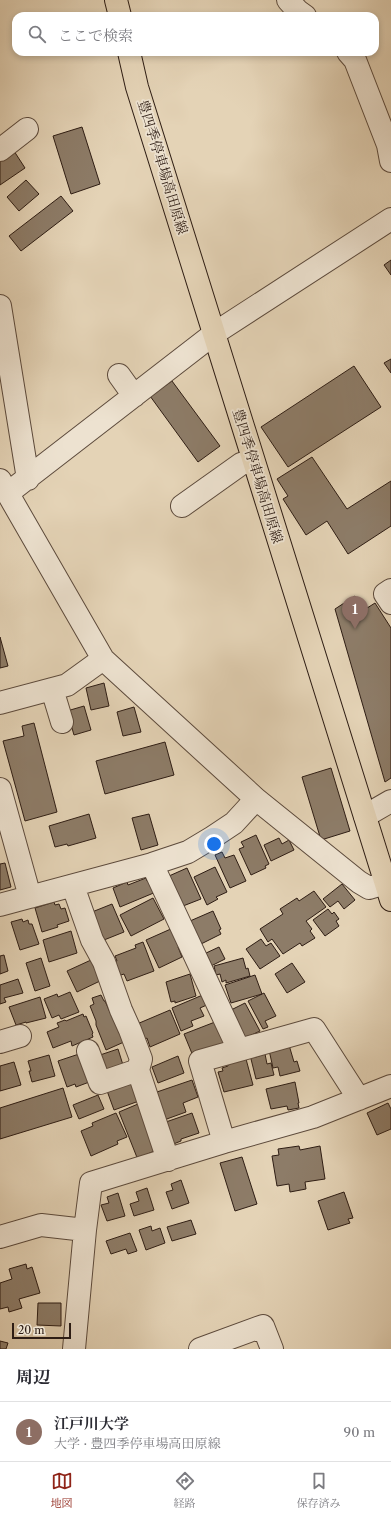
<!DOCTYPE html>
<html lang="ja">
<head>
<meta charset="utf-8">
<style>
  :root { --surface:#fff; --page:#f7f7f7; --text:#2b2b33; --muted:#7c7c81; --line:#e1e1e2; --accent:#8f2418 }
  body { margin:0; font-family:"Libre Caslon Text","Noto Serif JP",serif; background:var(--page); color:var(--text) }
  .scale { position:absolute; left:12px; bottom:10px; width:59px; box-sizing:border-box; padding-left:4px; border:2px solid #2e1d14; border-top:0; font-size:11px; line-height:14px; white-space:nowrap; color:#2e1d14; -webkit-text-stroke:3px #ede2d0; paint-order:stroke }
  .you { position:absolute; left:214px; top:844px; width:14px; height:14px; margin:-10px; border:3px solid #fff; border-radius:50%; background:#1a73e8; box-shadow:0 0 0 6px #1a73e833 }
  .badge { display:grid; place-items:center; width:26px; height:26px; border-radius:50%; background:var(--accent); color:#fff; font-size:13px; font-weight:700 }
  .pin { position:absolute; translate:-50% -33px; filter:drop-shadow(0 1px 2px #0008) }
  .pin::after { content:''; position:absolute; top:21px; width:14px; height:12px; background:inherit; clip-path:polygon(0 0,100% 0,50% 100%) }
  .list { margin:0; padding:0; list-style:none }
  h2 { display:flex; justify-content:space-between; align-items:center; height:52px; margin:0; padding:0 16px; font-size:17px }
  h2 small { font-size:13px; font-weight:400; color:var(--muted) }
  .list li { display:grid; grid-template-columns:26px 1fr auto; gap:12px; align-items:center; box-sizing:border-box; height:60px; padding:0 16px; border-top:1px solid var(--line) }
  .list b { display:block; font-size:15px; white-space:nowrap }
  .list p { margin:0; font-size:13px; white-space:nowrap; color:var(--muted) }
  .list em { font-size:13px; font-style:normal; color:var(--muted) }
  .icon { flex:none; width:22px; height:22px; fill:none; stroke:currentColor; stroke-width:2; stroke-linecap:round; stroke-linejoin:round }
  .map { position:relative; flex:none; width:391px; height:1349px; overflow:hidden }
  .search { position:absolute; background:var(--surface); box-shadow:0 2px 6px #0003; left:12px; right:12px; top:12px; height:44px; display:flex; align-items:center; gap:10px; box-sizing:border-box; padding:0 14px; border-radius:12px; color:var(--muted); font-size:15px }
  .sheet { height:112px; background:var(--surface) }
  nav { display:flex; justify-content:space-around; align-items:center; box-sizing:border-box; height:56px; border-top:1px solid var(--line); background:var(--surface); font-size:11px; color:var(--muted) }
  nav a { display:grid; justify-items:center; gap:2px }
  nav .on { color:var(--accent) }
  .map>svg:first-child { display:block }
</style>
</head>
<body>
<div class="map">
<svg width="391" height="1349" viewBox="0 0 391 1349">
  <rect width="100%" height="100%" fill="#e4d3b6"/>
  <filter id="stains"><feTurbulence type="fractalNoise" baseFrequency=".005" numOctaves="4"/><feColorMatrix values="0 0 0 0 .2 0 0 0 0 .09 0 0 0 0 .02 0 0 0 .5 -.17"/></filter>
  <radialGradient id="worn" r=".72"><stop offset=".6" stop-color="#630" stop-opacity="0"/><stop offset="1" stop-color="#630" stop-opacity=".3"/></radialGradient>
  <path fill="#8d7c68" stroke="#2e1d14" d="M82 127 100 184 71 194 53 136Z
    M14 151 25 168 0 185V160Z
    M26 180 39 194 19 211 7 197Z
    M61 196 73 211 21 251 9 236Z
    M391 260V275L384 265Z
    M391 359V373L384 363Z
    M354 366 381 407 288 467 261 427Z
    M172 381 220 446 198 462 150 396Z
    M312 457 347 509 391 481V526L348 554 327 521 306 535 283 499 288 496 277 479Z
    M355 596 364 610 375 603 391 628V778L385 782 335 609Z
    M0 637 8 666 0 668Z
    M104 683 109 706 91 710 86 688Z
    M84 706 91 730 74 735 67 711Z
    M134 707 141 732 123 736 117 712Z
    M34 723 57 812 25 821 3 741 24 736 22 726Z
    M165 742 174 775 105 794 96 761Z
    M331 768 350 831 321 840 302 777Z
    M89 814 96 838 68 846 67 844 55 847 49 826Z
    M149 814 158 845 141 850 132 818Z
    M256 835 269 864 265 866 266 868 251 875 239 849 244 847 241 842Z
    M279 838 282 844 289 840 294 850 271 861 264 845Z
    M222 852 225 858 234 855 246 881 230 888 215 855Z
    M5 863 11 887 0 890V864Z
    M215 867 227 892 216 897 218 899 207 905 194 877Z
    M187 868 201 899 183 906 169 876Z
    M146 878 147 881 151 879 156 892 120 907 113 888 127 882 128 885Z
    M342 884 355 900 344 909 338 901 330 907 323 899Z
    M314 891 326 907 306 921 312 929 310 931 315 938 302 946 300 943 283 954 272 939 268 942 260 929 283 914 280 909 297 898 299 901Z
    M153 898 164 919 131 936 120 915Z
    M54 902 55 905 59 904 61 909 65 908 69 921 57 925 58 927 42 932 35 908Z
    M112 904 124 932 104 940 92 912Z
    M328 909 332 914 334 912 339 919 336 921 339 926 325 936 313 920Z
    M213 911 221 929 219 930 221 934 201 944 190 921Z
    M22 919 23 922 28 920 29 924H32L39 944 20 950 11 922Z
    M173 928 181 946 178 947 182 957 159 968 146 940Z
    M71 931 77 953 49 962 43 940Z
    M261 939 266 946 271 943 280 956 260 969 246 949Z
    M143 942 154 971 127 981 124 974 118 976 112 963 117 961 115 956 136 948 135 945Z
    M219 947 225 959 209 967 204 954Z
    M4 955 8 971 0 974V956Z
    M41 958 50 986 35 991 26 963Z
    M243 958 246 969 248 968 250 976 226 983V980L222 982 220 974 216 975 214 966Z
    M91 960 100 981 77 992 67 971Z
    M292 963 305 982 287 993 275 974Z
    M190 974 196 996 175 1003V1001L171 1002 166 982Z
    M255 975 262 994 231 1003 225 985Z
    M18 979 23 993 4 998 6 1002 0 1004V985Z
    M70 992 79 1012 61 1019 59 1015 52 1018 44 999 57 994 58 997Z
    M264 993 276 1016 265 1021 268 1027 263 1029 248 1001Z
    M205 994 209 1004 200 1008 204 1016 191 1021 193 1026 181 1031 172 1008Z
    M101 995 104 1001H105L112 1017H113L124 1042 106 1050 96 1025V1021L90 1006 94 1004 92 998Z
    M40 997 46 1018 26 1023V1022L16 1025 9 1007Z
    M245 1003 260 1031 245 1038 231 1010Z
    M170 1010 180 1034 150 1047 147 1038 143 1040 137 1024Z
    M83 1014 84 1017 86 1016 93 1033 92 1034 93 1037 72 1046 71 1041 53 1048 47 1032 59 1027 57 1023 65 1020 66 1021Z
    M215 1022 228 1043 193 1056 184 1034Z
    M289 1045 294 1062 297 1061 300 1071 280 1076 278 1067 273 1068 269 1050Z
    M118 1049 123 1065 102 1072 97 1056Z
    M82 1053 92 1081 76 1087 75 1084 67 1087 58 1061Z
    M265 1054 267 1064 271 1063 274 1075 256 1079 250 1055 256 1057Z
    M49 1055 55 1076 32 1082 29 1071H31L28 1061Z
    M178 1056 184 1073 158 1083 152 1067Z
    M246 1059 253 1085 224 1092 218 1072 223 1071 222 1068 228 1066V1063Z
    M14 1062 21 1085 0 1091V1066Z
    M130 1079 139 1101 114 1110 106 1088Z
    M192 1080 198 1097 183 1103 186 1112 164 1120 154 1093Z
    M295 1082 299 1103H298L299 1108 288 1110 287 1106 271 1109 266 1089Z
    M63 1088 72 1117 0 1139V1108Z
    M98 1095 104 1109 79 1119 73 1105Z
    M388 1103 391 1109V1129L377 1135 367 1113Z
    M138 1104 157 1150 145 1155 146 1157 138 1160 119 1112Z
    M116 1113 127 1137 117 1141 118 1144 91 1156 81 1131 93 1126 92 1123Z
    M192 1113 199 1133 181 1139V1141L171 1145 163 1123Z
    M299 1146 300 1150 320 1146 325 1179 305 1182 306 1189 290 1192 289 1184 277 1186 272 1156 279 1155 278 1149Z
    M242 1157 257 1204 235 1211 220 1163Z
    M181 1180 189 1203 172 1209 166 1192 173 1190 171 1184Z
    M147 1188 154 1210 134 1216 130 1204 139 1201 136 1192Z
    M344 1192 353 1218 348 1219 350 1223 328 1230 318 1201Z
    M118 1193 125 1216 107 1221 101 1205 109 1203 107 1197Z
    M191 1220 196 1234 172 1241 167 1227Z
    M151 1226 152 1231 160 1228 165 1243 146 1250 139 1230Z
    M130 1233 137 1251 128 1254 126 1249 111 1254 106 1241Z
    M26 1264 27 1269 32 1267 40 1293 19 1299 22 1308 9 1312 8 1307 0 1309V1283L12 1279 9 1269Z
    M38 1303H61V1326L37 1325Z
    M0 1341 8 1343 6 1349H0Z"/>
  <g fill="none" stroke-linecap="round" stroke-linejoin="round">
    <defs>
      <path id="minor" d="M288 0 298 11 305 16
        M348 52 355 60 388 145 391 161
        M0 150 27 129
        M0 306 28 479
        M119 375 134 396
        M0 480 103 659 256 799 359 882 369 888 386 883
        M8 493 215 333 391 219
        M182 506 241 464 253 461
        M391 590 385 594 391 603
        M52 689 62 722
        M0 703 67 685 103 659
        M0 789 30 897
        M365 816 391 801
        M152 864 239 1050
        M73 886 92 940 104 962 121 1010 130 1030 141 1059 138 1070 168 1160
        M0 905 152 864 188 852 213 837 234 823 256 799
        M0 1042 20 1036
        M88 1051 100 1083 138 1070
        M224 1142 200 1061 314 1029 359 1099
        M0 1237 41 1225 85 1230
        M74 1349 85 1230 91 1183 224 1142 313 1117 391 1086
        M200 1349 263 1326 272 1349"/>
      <path id="major" d="M116 0 120 16
        M129 52 137 87 391 900"/>
    </defs>
    <use href="#minor" stroke="#5c4a3c" stroke-width="24"/>
    <use href="#major" stroke="#2e1d14" stroke-width="24"/>
    <use href="#minor" stroke="#ede2d0" stroke-width="22"/>
    <use href="#major" stroke="#e4d3b6" stroke-width="22"/>
  </g>
  <g text-anchor="middle" dominant-baseline="central" stroke-width="3.5" stroke-linejoin="round" paint-order="stroke">
    <g font-size="14" fill="#2e1d14" stroke="#ede2d0">
      <text transform="translate(163 167) rotate(73)">豊四季停車場高田原線</text>
      <text transform="translate(258 476) rotate(73)">豊四季停車場高田原線</text>
    </g>
  </g>
  <rect width="100%" height="100%" filter="url(#stains)"/>
  <rect width="100%" height="100%" fill="url(#worn)"/>
</svg>
<div class="scale">20 m</div>
<div class="you"></div>
<div class="pin badge" style="left:355px;top:629px;background:#8d6e63">1</div>
<div class="search"><svg class="icon" aria-label="search" viewBox="0 0 24 24"><circle cx="10" cy="10" r="6"/><path d="M15 15l6 6"/></svg>ここで検索</div>
</div>
<section class="sheet">
<h2>周辺<small></small></h2>
<ul class="list">
<li><span class="badge" style="background:#8d6e63">1</span><div><b>江戸川大学</b><p>大学 · 豊四季停車場高田原線</p></div><em>90 m</em></li>
</ul>
</section>
<nav>
<a class="on"><svg class="icon" aria-label="map" viewBox="0 0 24 24"><path d="M3 6l6-2 6 2 6-2v14l-6 2-6-2-6 2zM9 4v14M15 6v14"/></svg>地図</a>
<a><svg class="icon" aria-label="directions" viewBox="0 0 24 24"><path d="M12 3l9 9-9 9-9-9zM9 14v-3h6M13 9l2 2-2 2"/></svg>経路</a>
<a><svg class="icon" aria-label="saved" viewBox="0 0 24 24"><path d="M7 4h10v16l-5-4-5 4z"/></svg>保存済み</a>
</nav>
</body>
</html>
